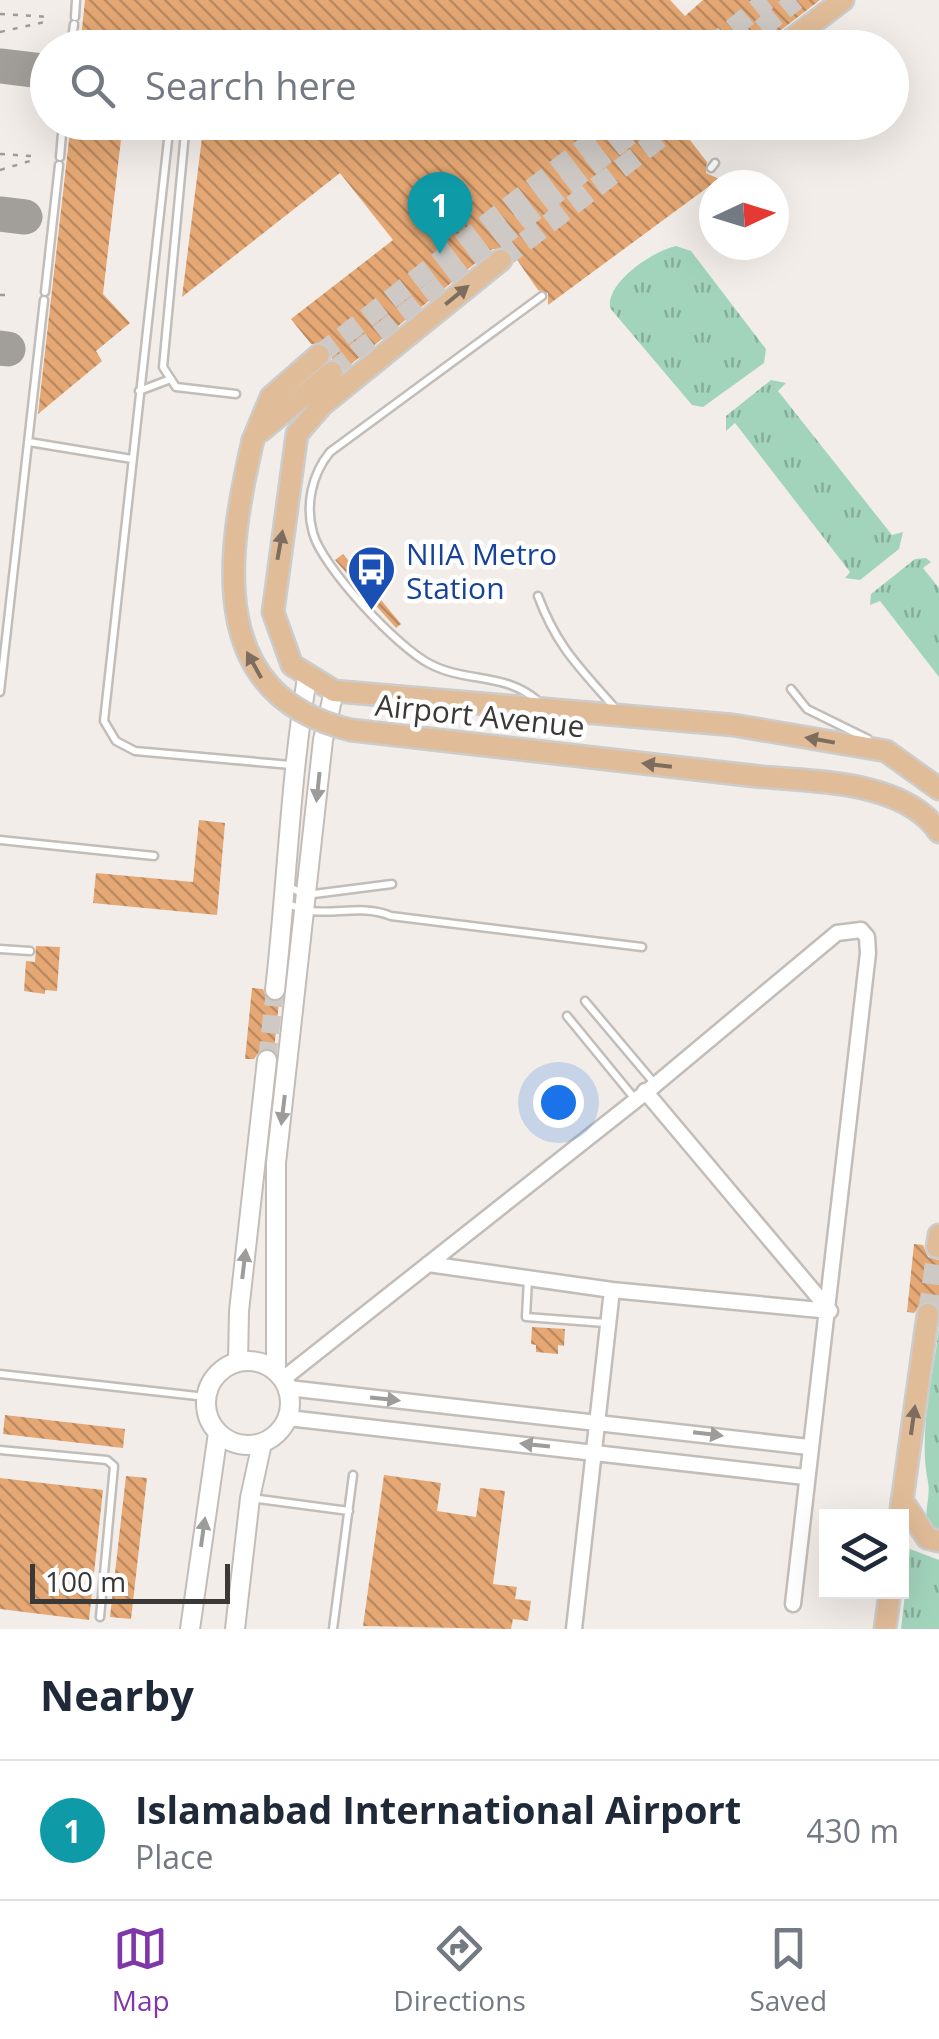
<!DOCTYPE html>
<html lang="en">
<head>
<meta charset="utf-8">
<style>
  :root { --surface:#fff; --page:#f6f6f7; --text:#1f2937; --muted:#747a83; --line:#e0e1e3; --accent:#7f36a8 }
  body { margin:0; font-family:"Open Sans",sans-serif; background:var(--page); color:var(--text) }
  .controls { position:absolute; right:30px; bottom:30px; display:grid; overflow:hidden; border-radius:0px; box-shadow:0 10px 40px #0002 }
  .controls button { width:90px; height:90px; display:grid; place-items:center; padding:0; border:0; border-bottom:2px solid var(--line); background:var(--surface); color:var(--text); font:50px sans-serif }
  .compass { position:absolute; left:699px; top:170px; width:90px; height:90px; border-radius:50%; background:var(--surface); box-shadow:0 10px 40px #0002; rotate:86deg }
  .scale { position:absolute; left:30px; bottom:25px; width:200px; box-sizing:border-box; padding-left:10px; border:5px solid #3b3937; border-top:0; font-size:28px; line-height:35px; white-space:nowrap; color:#3b3937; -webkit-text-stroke:8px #fff; paint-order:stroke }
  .you { position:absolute; left:558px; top:1102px; width:35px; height:35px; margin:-25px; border:8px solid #fff; border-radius:50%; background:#1a73e8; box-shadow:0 0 0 15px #1a73e833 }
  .badge { display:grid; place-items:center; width:65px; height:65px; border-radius:50%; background:var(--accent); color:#fff; font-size:32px; font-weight:700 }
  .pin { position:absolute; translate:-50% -82px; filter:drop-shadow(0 2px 5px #0008) }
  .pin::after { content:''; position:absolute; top:52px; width:35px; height:30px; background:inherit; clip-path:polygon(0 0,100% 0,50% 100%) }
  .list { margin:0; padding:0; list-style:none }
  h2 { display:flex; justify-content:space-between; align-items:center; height:130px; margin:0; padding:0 40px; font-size:42px }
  h2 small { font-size:32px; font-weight:400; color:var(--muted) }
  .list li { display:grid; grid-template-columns:65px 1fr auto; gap:30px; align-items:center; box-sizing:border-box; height:140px; padding:0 40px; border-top:2px solid var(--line) }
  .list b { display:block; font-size:38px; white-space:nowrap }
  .list p { margin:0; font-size:32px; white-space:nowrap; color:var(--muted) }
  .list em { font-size:32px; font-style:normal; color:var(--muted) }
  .icon { flex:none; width:55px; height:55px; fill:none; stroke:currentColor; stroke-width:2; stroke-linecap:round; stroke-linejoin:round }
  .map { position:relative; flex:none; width:939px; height:1629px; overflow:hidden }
  .search { position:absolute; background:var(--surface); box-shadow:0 10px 40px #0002; left:30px; right:30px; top:30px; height:110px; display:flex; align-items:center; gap:25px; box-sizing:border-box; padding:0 35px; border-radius:55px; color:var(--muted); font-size:38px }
  .sheet { height:270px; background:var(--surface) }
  nav { display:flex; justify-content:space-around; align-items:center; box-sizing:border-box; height:140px; border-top:2px solid var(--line); background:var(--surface); font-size:28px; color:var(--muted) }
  nav a { display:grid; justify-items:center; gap:5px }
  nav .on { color:var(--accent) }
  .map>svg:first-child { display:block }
</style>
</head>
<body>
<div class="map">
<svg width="939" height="1629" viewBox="0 0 939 1629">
  <defs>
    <pattern id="grass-tufts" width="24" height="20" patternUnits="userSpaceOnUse" patternTransform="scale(2.5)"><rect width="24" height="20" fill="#a2d4bc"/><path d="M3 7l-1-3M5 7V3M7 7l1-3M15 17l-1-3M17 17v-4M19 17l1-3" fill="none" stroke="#85ad9a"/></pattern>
    <pattern id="building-back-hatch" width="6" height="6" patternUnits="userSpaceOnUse" patternTransform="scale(2.5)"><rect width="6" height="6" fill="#e5a874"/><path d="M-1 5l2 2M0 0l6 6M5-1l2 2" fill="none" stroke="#bb8a60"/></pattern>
  </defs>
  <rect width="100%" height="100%" fill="#f3ede9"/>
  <path fill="url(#grass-tufts)" d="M676 246 691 251 766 349 764 363 703 407 692 405 610 308C606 282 653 251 676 246Z
    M771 380 786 383 778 391 892 535 903 532 899 549 860 580 845 578 850 572 735 423 726 431V416Z
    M926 558 931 562 923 568 939 588V677L880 601 870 605 871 594 915 559Z
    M939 1328V1533L928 1528C923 1512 931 1498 928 1482 918 1434 933 1378 939 1328Z
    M910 1549 939 1560V1629H901Z"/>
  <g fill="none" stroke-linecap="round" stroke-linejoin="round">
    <path stroke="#a29e9a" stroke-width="35" d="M0 66 42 71
      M0 214 25 217
      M0 348 8 349"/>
  </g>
  <path fill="url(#building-back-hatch)" d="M85 0H670L685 16 703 0H820L772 37 766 48H80Z
    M71 122H123L103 294 130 323 96 351 102 361 38 414Z
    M204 122H676L707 162 706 173 719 179 548 305V293L538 290 511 251 493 249 345 369 332 359 329 345 311 344 291 319 393 240 340 173 182 297Z
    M343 554 401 624 396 628 335 560Z
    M199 820 225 823 217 915 93 903 96 873 193 882Z
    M36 946 60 947 57 991 45 990V994L24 991 26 961 35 962Z
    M252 988 263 989 267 999 279 1002 274 1050 261 1049 254 1059H245Z
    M914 1244 923 1245 928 1257 939 1260V1306L924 1301 914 1313 907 1312Z
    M532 1327 565 1329 564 1346 558 1345V1354L536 1352V1345L531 1344Z
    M5 1415 125 1429 123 1448 3 1434Z
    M384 1475 441 1483 437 1511 476 1517 480 1488 505 1491 493 1584 517 1587 515 1599 531 1601 528 1621 513 1619 511 1629 363 1626Z
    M126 1476 147 1478 131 1619 110 1617Z
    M0 1478 103 1490 89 1620 0 1609Z"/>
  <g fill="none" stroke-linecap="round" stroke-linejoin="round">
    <path stroke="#cec9c5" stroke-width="18" stroke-dasharray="18 9" stroke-linecap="butt" d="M267 1060 275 990"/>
    <path stroke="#cec9c5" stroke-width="20" stroke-dasharray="20 10" stroke-linecap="butt" d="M709 48 767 0
      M738 48 796 0
      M501 260 681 122
      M319 355 617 122
      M332 372 646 122
      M928 1314 937 1247"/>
    <defs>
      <path id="service" d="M75 17 76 0
        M71 48 74 24
        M170 122 104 721 116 741 135 751 291 765
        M186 122 163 367 176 387 236 394
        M60 157 63 122
        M711 168 715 163
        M45 292 59 165
        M139 391 168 380
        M29 442 132 459
        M538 596C557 647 580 668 614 707
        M791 689 807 709 868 739
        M0 692 44 300
        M538 701C505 672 466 683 430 664 398 648 322 567 313 533 305 505 312 474 330 452L542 296
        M0 840 154 856
        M287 886 306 895 392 884
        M286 902C318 923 355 901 391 916L642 947
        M0 949 30 951
        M585 1001 655 1084
        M567 1016 635 1099
        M528 1279 526 1317 605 1323
        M0 1374 206 1397
        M0 1450 107 1460 114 1466 100 1617
        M251 1498 349 1511
        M333 1629 353 1475"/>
      <path id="minor" d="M645 1091 830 1311
        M428 1264 612 1290 830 1311
        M283 1379 655 1085 837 933 861 930 867 937 868 953 793 1604
        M288 1388 809 1447
        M288 1418 805 1477
        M574 1629 612 1290"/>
      <path id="tertiary" d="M275 990C287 886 290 781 307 678
        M206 1403a42 42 0 1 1 84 0a42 42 0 1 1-84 0Z
        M238 1362 239 1311 267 1060
        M276 1371V1163L323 740 334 691
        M190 1629 218 1433
        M235 1629 250 1498 262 1443"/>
      <path id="primary" d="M780 48 843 0
        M501 260 322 405 297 434 273 612 292 665 334 691 733 725 886 751 939 789
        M261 431 332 372
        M253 440 271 397 319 355
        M754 776C811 782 903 779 939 832
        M937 1247 939 1235
        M902 1500 927 1538 939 1541
        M900 1516 928 1314
        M885 1629 890 1592"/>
    </defs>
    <use href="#service" stroke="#c2bdb9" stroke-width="11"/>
    <use href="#minor" stroke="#c2bdb9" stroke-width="19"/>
    <use href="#tertiary" stroke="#c2bdb9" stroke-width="22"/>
    <use href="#primary" stroke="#cccccb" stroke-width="25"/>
    <path stroke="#9f9b98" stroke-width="2.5" stroke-dasharray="5 8" stroke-linecap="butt" d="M0 14 50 17
      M0 32 49 21
      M535 122 539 127
      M0 154 31 156
      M0 170 30 161
      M0 295H8"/>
    <use href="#service" stroke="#fff" stroke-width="6"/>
    <use href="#minor" stroke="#fff" stroke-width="14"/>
    <use href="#tertiary" stroke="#fff" stroke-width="18"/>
    <use href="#primary" stroke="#e1bc98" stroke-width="20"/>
    <defs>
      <path id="primary-bridge" d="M253 440C226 556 205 696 351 730L754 776"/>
    </defs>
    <use href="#primary-bridge" stroke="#cccccb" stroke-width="25" stroke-linecap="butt"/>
    <use href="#primary-bridge" stroke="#e1bc98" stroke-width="20"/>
  </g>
  <defs><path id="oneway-solid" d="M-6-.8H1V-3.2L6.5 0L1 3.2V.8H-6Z" transform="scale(2.5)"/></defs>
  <g fill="#7d6d5e">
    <use href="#oneway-solid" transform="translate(457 295) rotate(-39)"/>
    <use href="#oneway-solid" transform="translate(280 545) rotate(-80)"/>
    <use href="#oneway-solid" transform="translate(254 665) rotate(-119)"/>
    <use href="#oneway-solid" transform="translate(820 740) rotate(-170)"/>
    <use href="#oneway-solid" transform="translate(657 765) rotate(-173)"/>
    <use href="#oneway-solid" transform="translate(913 1420) rotate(-82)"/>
  </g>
  <g fill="#9d9c9b">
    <use href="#oneway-solid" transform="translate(318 787) rotate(96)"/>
    <use href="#oneway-solid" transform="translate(283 1110) rotate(97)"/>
    <use href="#oneway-solid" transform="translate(244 1264) rotate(-83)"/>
    <use href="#oneway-solid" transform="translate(385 1399) rotate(6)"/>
    <use href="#oneway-solid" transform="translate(708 1434) rotate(7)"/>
    <use href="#oneway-solid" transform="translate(535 1445) rotate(-174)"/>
    <use href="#oneway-solid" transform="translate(203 1532) rotate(-82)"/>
  </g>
  <defs>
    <symbol id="bus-pin" viewBox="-11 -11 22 30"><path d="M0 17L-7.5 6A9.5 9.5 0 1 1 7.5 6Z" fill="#1a4fb4" stroke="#fff"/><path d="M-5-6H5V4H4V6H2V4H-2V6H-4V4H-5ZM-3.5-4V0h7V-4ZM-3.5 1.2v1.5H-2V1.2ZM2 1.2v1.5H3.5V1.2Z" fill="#fff"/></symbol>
  </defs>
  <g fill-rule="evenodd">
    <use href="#bus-pin" x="344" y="542" width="55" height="75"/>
  </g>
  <g text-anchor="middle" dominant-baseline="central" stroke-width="9" stroke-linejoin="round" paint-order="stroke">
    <g font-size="30" fill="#164399" stroke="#fff" text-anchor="start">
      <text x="406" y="553">NIIA Metro<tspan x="406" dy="34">Station</tspan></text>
    </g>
    <g font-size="30" fill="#3b3937" stroke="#fff">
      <text transform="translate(480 715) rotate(6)">Airport Avenue</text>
    </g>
  </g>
</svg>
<div class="controls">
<button><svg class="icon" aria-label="layers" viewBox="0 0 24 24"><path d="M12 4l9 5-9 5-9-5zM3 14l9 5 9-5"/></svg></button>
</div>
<svg class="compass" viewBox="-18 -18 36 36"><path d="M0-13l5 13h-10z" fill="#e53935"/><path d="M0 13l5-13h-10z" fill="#747a83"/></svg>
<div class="scale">100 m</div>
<div class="you"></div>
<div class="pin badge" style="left:440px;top:254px;background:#0f9aa8">1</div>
<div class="search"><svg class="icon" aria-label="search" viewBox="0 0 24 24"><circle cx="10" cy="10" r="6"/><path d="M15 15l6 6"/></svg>Search here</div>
</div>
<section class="sheet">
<h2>Nearby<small></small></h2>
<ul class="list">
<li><span class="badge" style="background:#0f9aa8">1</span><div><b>Islamabad International Airport</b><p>Place</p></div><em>430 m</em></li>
</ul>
</section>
<nav>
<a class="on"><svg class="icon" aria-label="map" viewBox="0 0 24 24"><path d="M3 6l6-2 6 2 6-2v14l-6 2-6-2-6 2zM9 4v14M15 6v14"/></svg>Map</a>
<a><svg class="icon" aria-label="directions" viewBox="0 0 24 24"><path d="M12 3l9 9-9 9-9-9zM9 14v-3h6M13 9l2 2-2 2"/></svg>Directions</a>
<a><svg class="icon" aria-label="saved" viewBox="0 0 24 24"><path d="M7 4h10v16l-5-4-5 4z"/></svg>Saved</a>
</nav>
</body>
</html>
